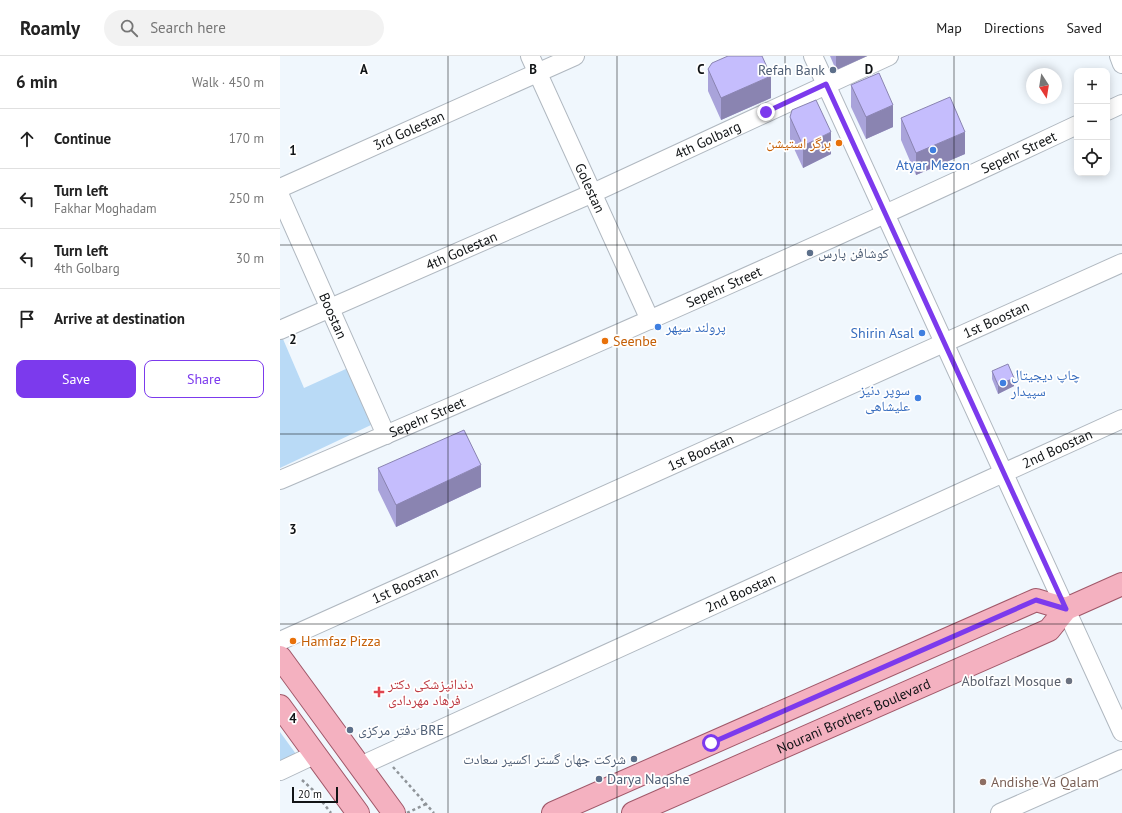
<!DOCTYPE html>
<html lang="en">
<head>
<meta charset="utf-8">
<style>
  :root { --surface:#fff; --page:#f2f2f2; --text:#222; --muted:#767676; --line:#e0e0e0; --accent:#7c3aed }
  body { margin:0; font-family:"PT Sans","Noto Naskh Arabic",sans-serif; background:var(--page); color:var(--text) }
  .controls { position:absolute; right:12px; top:12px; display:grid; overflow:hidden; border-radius:8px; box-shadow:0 2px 10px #0003 }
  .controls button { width:36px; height:36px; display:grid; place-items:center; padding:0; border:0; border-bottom:1px solid var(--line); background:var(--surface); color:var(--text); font:20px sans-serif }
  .compass { position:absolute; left:746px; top:12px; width:36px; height:36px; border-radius:50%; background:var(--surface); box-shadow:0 2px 10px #0003; rotate:168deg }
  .scale { position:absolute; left:12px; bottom:10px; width:46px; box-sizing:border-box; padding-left:4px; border:2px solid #111416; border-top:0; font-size:11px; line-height:14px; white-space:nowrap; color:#111416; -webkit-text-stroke:3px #fff; paint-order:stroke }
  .stop { position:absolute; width:12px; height:12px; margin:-9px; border:3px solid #7c3aed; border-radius:50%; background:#fff }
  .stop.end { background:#7c3aed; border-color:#fff; box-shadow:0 1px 4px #0008 }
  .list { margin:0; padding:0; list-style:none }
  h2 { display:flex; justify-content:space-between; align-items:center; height:52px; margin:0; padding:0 16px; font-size:17px }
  h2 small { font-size:13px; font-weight:400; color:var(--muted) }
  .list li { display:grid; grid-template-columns:26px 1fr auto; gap:12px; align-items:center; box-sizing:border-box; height:60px; padding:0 16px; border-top:1px solid var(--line) }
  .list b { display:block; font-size:15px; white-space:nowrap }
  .list p { margin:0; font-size:13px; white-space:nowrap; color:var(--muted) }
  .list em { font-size:13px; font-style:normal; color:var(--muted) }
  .actions { display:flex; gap:8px; padding:12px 16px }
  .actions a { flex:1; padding:9px 0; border:1px solid var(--accent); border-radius:8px; text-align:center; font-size:14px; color:var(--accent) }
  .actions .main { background:var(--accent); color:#fff }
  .icon { flex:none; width:22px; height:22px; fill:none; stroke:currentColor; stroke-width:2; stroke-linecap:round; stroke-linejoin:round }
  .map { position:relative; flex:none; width:842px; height:757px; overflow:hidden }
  header { display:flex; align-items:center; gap:24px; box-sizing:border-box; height:56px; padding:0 20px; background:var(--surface); border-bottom:1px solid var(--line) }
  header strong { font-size:19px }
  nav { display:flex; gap:22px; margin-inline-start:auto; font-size:14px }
  .search { width:280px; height:36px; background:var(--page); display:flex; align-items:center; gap:10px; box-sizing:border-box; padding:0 14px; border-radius:22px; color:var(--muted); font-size:15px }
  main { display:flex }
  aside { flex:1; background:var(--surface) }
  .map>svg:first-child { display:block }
</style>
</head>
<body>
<header>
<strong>Roamly</strong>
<div class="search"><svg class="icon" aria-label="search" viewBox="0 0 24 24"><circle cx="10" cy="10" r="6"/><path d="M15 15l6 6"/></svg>Search here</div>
<nav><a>Map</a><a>Directions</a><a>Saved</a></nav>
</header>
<main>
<aside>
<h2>6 min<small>Walk · 450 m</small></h2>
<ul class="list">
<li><svg class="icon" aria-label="ahead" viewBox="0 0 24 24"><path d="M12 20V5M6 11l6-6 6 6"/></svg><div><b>Continue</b></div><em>170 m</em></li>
<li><svg class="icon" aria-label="left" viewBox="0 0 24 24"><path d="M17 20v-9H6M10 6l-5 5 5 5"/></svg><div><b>Turn left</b><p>Fakhar Moghadam</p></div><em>250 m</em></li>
<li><svg class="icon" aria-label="left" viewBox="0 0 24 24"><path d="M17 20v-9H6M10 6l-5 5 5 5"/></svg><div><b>Turn left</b><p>4th Golbarg</p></div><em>30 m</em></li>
<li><svg class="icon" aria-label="arrive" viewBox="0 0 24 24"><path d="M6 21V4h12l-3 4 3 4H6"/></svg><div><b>Arrive at destination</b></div></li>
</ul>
<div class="actions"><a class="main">Save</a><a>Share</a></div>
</aside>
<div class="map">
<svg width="842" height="757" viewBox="0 0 842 757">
  <rect width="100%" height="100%" fill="#f0f7fd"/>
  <path fill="#b9daf6" d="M3 283 24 332 68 312 91 369 0 412V284Z
    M0 676 16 698 0 705Z"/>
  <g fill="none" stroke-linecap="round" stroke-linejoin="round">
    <defs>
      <g id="minor">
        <path id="s1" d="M250 0 370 264"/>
        <path d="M533 0 842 676"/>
        <path d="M839 0 842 8"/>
        <path d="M827 55 842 48"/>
        <path id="s2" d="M0 132 295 0"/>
        <path id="s3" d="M0 140 106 379"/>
        <path id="s4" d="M0 274 313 137 609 0"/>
        <path id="s5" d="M0 424C268 310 534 193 797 69"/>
        <path id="s6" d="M0 585 842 207"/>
        <path id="s7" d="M80 710 842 363"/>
        <path d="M0 715 36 698"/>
        <path d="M720 757 842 703"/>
      </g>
      <g id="major">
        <path d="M0 601 114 757"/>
        <path d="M0 650 78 757"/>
        <path d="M273 757 756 544 786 553"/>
        <path id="s8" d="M353 757 769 574 786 553 842 528"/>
      </g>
    </defs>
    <use href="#minor" stroke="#b0b8c0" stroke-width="20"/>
    <use href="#major" stroke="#a05869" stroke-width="24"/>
    <path stroke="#8f9499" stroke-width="2.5" stroke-dasharray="3 3" stroke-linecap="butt" d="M113 711 154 757
      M22 724 33 734 51 757"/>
    <use href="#minor" stroke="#fff" stroke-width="18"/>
    <use href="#major" stroke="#f4b1c0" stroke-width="22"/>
    <path stroke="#8f9499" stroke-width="2.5" stroke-dasharray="3 3" stroke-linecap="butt" d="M127 757 148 747"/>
  </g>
  <path fill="#a9a3da" d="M550 0H587L556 14Z
    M428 13 491 42 441 64 428 35Z
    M571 29 613 71 586 83 571 51Z
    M510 61 551 98 523 112 510 84Z
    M621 62 685 98 636 119 621 84Z
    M712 315 734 330 718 338 712 323Z
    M98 412 201 431 116 471 98 434Z"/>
  <path fill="#8a84b1" d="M556 0H587L556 14Z
    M491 20V42L441 64V42Z
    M613 49V71L586 83V61Z
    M551 76V98L523 112V90Z
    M685 76V98L636 119V97Z
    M734 322V330L718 338V329Z
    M201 409V431L116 471V449Z"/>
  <path fill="#c5bdfd" stroke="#8a84b1" d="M448 0H482L491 20 441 42 428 13 432 7Z
    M599 17 613 49 586 61 571 29Z
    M670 41 685 76 636 97 621 62Z
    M536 44 551 76 523 90 510 61 512 54Z
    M728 308 734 322 718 329 712 315Z
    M184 374 201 409 116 449 98 412Z"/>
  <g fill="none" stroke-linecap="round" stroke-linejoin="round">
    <path stroke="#7c3aed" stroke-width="5" d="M431 687 756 544 786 553 546 28 486 56"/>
  </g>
  <path fill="none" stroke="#111416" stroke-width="1" stroke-opacity="0.55" d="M168 0V757M337 0V757M505 0V757M674 0V757M0 189H842M0 378H842M0 568H842"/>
  <g fill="#5c6f8a" stroke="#fff" stroke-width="1.5">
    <circle cx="553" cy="14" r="4"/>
    <circle cx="530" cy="197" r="4"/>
    <circle cx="70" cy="674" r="4"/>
    <circle cx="354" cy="703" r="4"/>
    <circle cx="319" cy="723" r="4"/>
  </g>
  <g fill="#e8710a" stroke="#fff" stroke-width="1.5">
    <circle cx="559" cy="87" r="4"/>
    <circle cx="325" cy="285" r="4"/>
    <circle cx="13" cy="585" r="4"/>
  </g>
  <g fill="#3f7fe0" stroke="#fff" stroke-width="1.5">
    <circle cx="653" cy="94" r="4"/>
    <circle cx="378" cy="271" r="4"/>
    <circle cx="642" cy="277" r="4"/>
    <circle cx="723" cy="327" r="4"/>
    <circle cx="638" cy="342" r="4"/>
  </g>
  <circle fill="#6b7280" stroke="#fff" stroke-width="1.5" cx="789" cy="625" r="4"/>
  <path fill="#e0444e" stroke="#fff" stroke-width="1.5" d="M97 630h4v4h4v4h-4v4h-4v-4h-4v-4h4z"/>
  <circle fill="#8d6e63" stroke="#fff" stroke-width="1.5" cx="703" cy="726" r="4"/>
  <g text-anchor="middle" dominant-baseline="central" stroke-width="3.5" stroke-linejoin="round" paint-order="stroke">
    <g font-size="14" fill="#4e5e75" stroke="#fff" text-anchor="start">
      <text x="545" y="14" text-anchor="end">Refah Bank</text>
      <text x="538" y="197">کوشافن پارس</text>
      <text x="78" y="674">دفتر مرکزی BRE</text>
      <text x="346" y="703" text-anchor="end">شرکت جهان گستر اکسیر سعادت</text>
      <text x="327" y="723">Darya Naqshe</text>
    </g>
    <g font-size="14" fill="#111416" stroke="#fff">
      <text stroke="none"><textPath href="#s2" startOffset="141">3rd Golestan</textPath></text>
      <text stroke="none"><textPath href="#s4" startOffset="468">4th Golbarg</textPath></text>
      <text stroke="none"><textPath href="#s5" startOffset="808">Sepehr Street</textPath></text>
      <text stroke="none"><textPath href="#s1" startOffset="145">Golestan</textPath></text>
      <text stroke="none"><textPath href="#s4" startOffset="198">4th Golestan</textPath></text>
      <text stroke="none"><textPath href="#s5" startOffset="484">Sepehr Street</textPath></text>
      <text stroke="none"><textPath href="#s3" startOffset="131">Boostan</textPath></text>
      <text stroke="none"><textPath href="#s6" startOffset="785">1st Boostan</textPath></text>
      <text stroke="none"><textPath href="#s5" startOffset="160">Sepehr Street</textPath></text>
      <text stroke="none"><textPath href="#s7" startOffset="766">2nd Boostan</textPath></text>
      <text stroke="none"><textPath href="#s6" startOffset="461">1st Boostan</textPath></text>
      <text stroke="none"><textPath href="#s6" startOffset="137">1st Boostan</textPath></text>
      <text stroke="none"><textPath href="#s7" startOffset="418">2nd Boostan</textPath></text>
      <text stroke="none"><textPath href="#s8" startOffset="241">Nourani Brothers Boulevard</textPath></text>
    </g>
    <g font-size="14" fill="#c56008" stroke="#fff" text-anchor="start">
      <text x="551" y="87" text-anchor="end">برگر استیشن</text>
      <text x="333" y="285">Seenbe</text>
      <text x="21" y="585">Hamfaz Pizza</text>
    </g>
    <g font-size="14" fill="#366cbe" stroke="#fff" text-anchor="start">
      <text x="653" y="109" text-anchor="middle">Atyar Mezon</text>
      <text x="386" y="271">پرولند سپهر</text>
      <text x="634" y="277" text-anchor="end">Shirin Asal</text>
      <text x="731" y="319">چاپ دیجیتال<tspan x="731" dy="16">سپیدار</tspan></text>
      <text x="630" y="334" text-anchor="end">سوپر دنيز<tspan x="630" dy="16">عليشاهى</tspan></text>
    </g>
    <g font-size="14" fill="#5b616d" stroke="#fff" text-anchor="end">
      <text x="781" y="625">Abolfazl Mosque</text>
    </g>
    <g font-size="14" fill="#be3a42" stroke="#fff" text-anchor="start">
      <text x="108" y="628">دندانپزشکی دکتر<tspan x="108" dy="16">فرهاد مهردادی</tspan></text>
    </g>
    <g font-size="14" fill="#785e54" stroke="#fff" text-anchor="start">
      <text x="711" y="726">Andishe Va Qalam</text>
    </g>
  </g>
  <g font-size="13" text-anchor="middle" font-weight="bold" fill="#111416" stroke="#fff" stroke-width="3.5" stroke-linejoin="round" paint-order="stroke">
    <text x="84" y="18">A</text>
    <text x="253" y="18">B</text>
    <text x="421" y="18">C</text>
    <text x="589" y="18">D</text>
    <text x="13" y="99">1</text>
    <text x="13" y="288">2</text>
    <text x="13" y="478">3</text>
    <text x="13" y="667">4</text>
  </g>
</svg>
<div class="controls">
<button>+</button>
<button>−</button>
<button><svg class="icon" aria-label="locate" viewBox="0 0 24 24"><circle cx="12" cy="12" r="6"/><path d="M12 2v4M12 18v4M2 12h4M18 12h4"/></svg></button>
</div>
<svg class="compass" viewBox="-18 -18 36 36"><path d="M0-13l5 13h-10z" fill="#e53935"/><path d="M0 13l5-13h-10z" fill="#767676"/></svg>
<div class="scale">20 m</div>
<div class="stop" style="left:431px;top:687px"></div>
<div class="stop end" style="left:486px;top:56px"></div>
</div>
</main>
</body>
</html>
